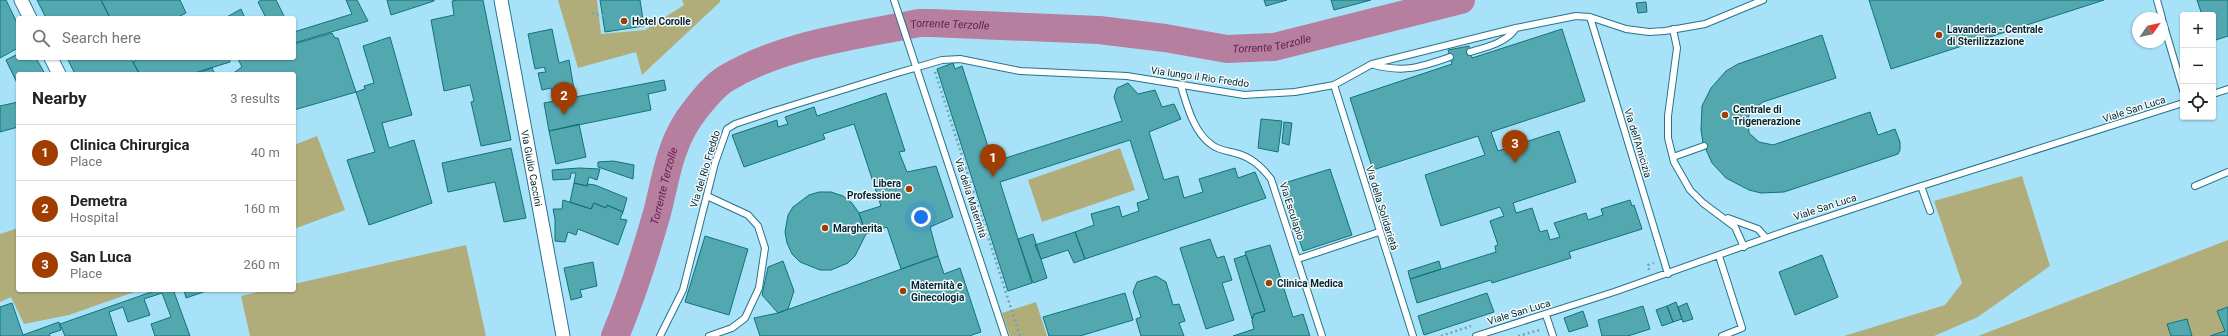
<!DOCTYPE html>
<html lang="en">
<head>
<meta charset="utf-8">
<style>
  :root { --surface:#fff; --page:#f2f2f2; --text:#222; --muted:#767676; --line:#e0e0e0; --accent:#a03d00 }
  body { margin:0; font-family:Roboto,sans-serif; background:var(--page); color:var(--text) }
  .controls { position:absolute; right:12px; top:12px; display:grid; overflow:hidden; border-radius:4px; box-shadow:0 1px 3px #0004 }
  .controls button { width:36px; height:36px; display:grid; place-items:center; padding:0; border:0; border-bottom:1px solid var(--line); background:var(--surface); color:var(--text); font:20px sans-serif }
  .compass { position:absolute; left:2132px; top:12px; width:36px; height:36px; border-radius:50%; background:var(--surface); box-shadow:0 1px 3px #0004; rotate:56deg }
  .you { position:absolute; left:921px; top:217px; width:14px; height:14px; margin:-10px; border:3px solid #fff; border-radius:50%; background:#1a73e8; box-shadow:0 0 0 6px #1a73e833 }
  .badge { display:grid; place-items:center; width:26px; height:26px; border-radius:50%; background:var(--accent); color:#fff; font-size:13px; font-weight:700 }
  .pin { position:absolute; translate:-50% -33px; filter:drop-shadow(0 1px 2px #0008) }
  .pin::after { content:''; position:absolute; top:21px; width:14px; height:12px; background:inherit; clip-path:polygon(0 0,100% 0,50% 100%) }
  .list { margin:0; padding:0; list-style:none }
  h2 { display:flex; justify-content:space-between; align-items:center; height:52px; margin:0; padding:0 16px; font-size:17px }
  h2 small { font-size:13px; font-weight:400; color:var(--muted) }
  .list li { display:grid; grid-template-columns:26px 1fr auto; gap:12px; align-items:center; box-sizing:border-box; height:56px; padding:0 16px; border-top:1px solid var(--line) }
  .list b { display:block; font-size:15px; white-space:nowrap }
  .list p { margin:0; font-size:13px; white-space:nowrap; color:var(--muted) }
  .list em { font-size:13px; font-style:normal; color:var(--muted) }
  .icon { flex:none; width:22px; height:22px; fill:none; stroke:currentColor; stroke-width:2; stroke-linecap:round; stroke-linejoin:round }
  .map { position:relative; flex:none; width:2228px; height:336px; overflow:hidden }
  .search { position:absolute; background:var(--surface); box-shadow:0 1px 3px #0004; left:16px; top:16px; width:280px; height:44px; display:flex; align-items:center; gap:10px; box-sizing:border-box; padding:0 14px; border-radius:4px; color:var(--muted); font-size:15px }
  .panel { position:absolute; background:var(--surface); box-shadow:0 1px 3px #0004; left:16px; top:72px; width:280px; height:220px; border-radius:4px }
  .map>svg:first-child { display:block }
</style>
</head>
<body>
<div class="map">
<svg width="2228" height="336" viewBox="0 0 2228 336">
  <rect width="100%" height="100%" fill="#a8e2f8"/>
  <path fill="#b1ad7b" d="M558 0H597L601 34 645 30 684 5 682 0H720V2L642 75 636 52 578 68Z
    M317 136 345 210 294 229V145Z
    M1120 148 1135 190 1042 222 1028 180Z
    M2022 176 2050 266 1978 317 1934 336H1844L1945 305 1962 283 1934 201Z
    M18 228V290H140L69 315 24 324 11 297 0 302V234Z
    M2228 240V336H1978Z
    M466 245 486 336H250L241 296 266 290H294V284Z
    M1036 302 1047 336H1010L1002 313Z"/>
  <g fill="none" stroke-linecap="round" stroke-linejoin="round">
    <path stroke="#b67f9f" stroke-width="28" id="s1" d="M615 336C632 296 645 255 657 213 664 186 668 157 681 132 688 117 711 88 725 79 783 44 854 36 919 23H931L1099 30 1165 38 1227 49 1274 47 1461 0"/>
  </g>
  <path fill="#53a8b0" stroke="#10737b" d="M0 0H6L18 25V48L0 58Z
    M37 0H101L110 18H46Z
    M101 0H180L186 13 176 18H110Z
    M261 0H276L285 18H266L258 2Z
    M346 0H357L368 21 294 43V32L352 14Z
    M387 0H434V1L391 15Z
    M457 0H483L511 140 481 146 471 102 474 101 470 85 444 91 431 20 454 15 452 1Z
    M600 0H640L644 26 605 32Z
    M1264 0H1287L1266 6Z
    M1331 0H1371L1334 10Z
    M1869 0H2104L1891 69Z
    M2197 0H2228V36L2213 41V15H2202Z
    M1646 2 1647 12 1638 13 1636 3Z
    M241 9 245 18H225Z
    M552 29 559 63 569 60 574 89 552 94 551 88 542 90 538 73 546 72 544 67 535 69 528 34Z
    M1562 29 1585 101 1491 132 1498 151 1559 131 1576 182 1513 203 1516 213 1532 208 1540 232 1547 230 1550 240 1560 237 1554 223 1586 213 1588 220 1603 215 1601 209 1630 200 1632 206 1634 205 1642 229 1569 252 1571 258 1492 283 1491 280 1417 303 1410 279 1496 252 1495 246 1498 245 1490 221 1504 216 1500 207 1441 226 1425 175 1485 155 1478 136 1373 170 1350 98 1452 64 1448 50 1469 46 1472 58Z
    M332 33 335 38H338L356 92 294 110V74H232L242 67 238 59 294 58V44Z
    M1822 35 1836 78 1763 102 1756 107 1750 112 1748 119 1749 133 1759 142 1773 145 1870 112 1878 135 1895 129 1900 142V150L1898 154 1784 192 1761 193 1749 190 1726 178 1712 163 1703 143 1701 130 1702 106 1711 88 1726 71 1738 64Z
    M390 37 412 115 382 123 389 148 414 140 432 203 369 225 347 160 375 152 356 92 365 89 364 86 374 83 363 46Z
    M18 54V58H36L45 74H18V85L6 60Z
    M67 58H131L139 74H75Z
    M140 58H229L230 62 191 74H140L133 62Z
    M953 63 955 69 962 66 993 162 1122 121 1114 97 1117 88 1128 83 1138 94 1155 90 1162 107 1174 104 1181 119 1149 132 1164 180 1178 176 1184 198 1203 192 1199 179 1235 168 1238 178 1255 172 1266 198 1085 259 1075 232 1094 225 1091 214 1119 206 1122 217 1139 211 1137 203 1149 199 1130 140 1000 182 1032 283 1008 291 937 69Z
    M212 68 215 74H195Z
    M664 80 666 90 648 94 651 110 549 131 544 103Z
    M886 93 905 151 899 152 907 172 936 166 953 217 930 227 938 256 901 269 887 227 866 234 859 213 881 206 854 124 823 134 825 139 744 167 732 135 777 120 778 127 788 124 785 117 814 107 817 116Z
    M18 102V127L0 132V106Z
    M1261 119 1282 121 1278 152 1258 148Z
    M1284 122 1292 123 1289 145 1282 143Z
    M579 124 586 157 556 164 549 131Z
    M511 148 526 218 504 222 495 182 448 192 442 163Z
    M613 161 634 165 633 179 598 167V162Z
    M579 168 600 169 597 180 589 177 587 186 574 183 576 173H571L570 179 553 180 552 170Z
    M1330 169 1352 235 1303 251 1281 184Z
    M574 183 587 186V184L595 185 627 198 623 212 607 205 606 208 594 203 591 209 570 202Z
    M819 192H831L843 196 852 203 859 213 866 234 855 256 848 263 831 270H820L800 262 792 254 787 243 785 232 788 215 793 207 809 195Z
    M563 200 591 209 594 203 606 208 607 205 623 212 620 219 627 220 618 245 578 229 576 235 568 232 565 242 555 241V219L553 209H562Z
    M1075 232 1085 259 1074 263 1068 250 1041 259 1035 245Z
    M1033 234 1047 278 1033 283 1018 239Z
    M705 236 748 249 729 315 685 302Z
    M1210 239 1217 258 1224 256 1232 280 1222 283 1234 320 1206 329 1180 248Z
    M1270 245 1293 317 1303 314 1310 336H1233L1254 329 1252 321 1254 314 1265 311 1245 252Z
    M1246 255 1265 311 1254 314 1252 319 1234 259Z
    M1822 255 1838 297 1795 315 1779 272Z
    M938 256 944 274 960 268 981 332 969 336H760L754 318 778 313Z
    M783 261 794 291 788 309 778 313 762 295 768 267Z
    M1439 261 1441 269 1410 279 1408 271Z
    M593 262 597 286 580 290 582 297 571 300 564 268Z
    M1156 276 1166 282 1173 305 1179 304 1185 321 1179 323 1184 336H1141L1136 319 1141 317 1133 292 1137 282Z
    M157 290H181L174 292 190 336H155L151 324 171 317 162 293 144 299 150 315 128 322 123 307 109 312 117 336H65L60 324Z
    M184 290H209L186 298Z
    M1125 293 1133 320 1080 336H1049L1043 317Z
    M1487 293 1494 312 1424 335 1418 316Z
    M1676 302 1682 319 1673 322 1667 306Z
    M12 303 23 335 59 322 61 330 49 334 50 336H0V307Z
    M1687 303 1693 319 1683 322 1678 307Z
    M1643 306 1650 329 1628 336H1602L1598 320Z
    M1667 306 1673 322 1662 326 1656 310Z
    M2228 307V336H2210L2225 331 2217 311Z
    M1583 311 1588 326 1569 332 1564 318Z
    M2187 319 2192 336H2171L2167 324Z"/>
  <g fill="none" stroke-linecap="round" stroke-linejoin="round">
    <defs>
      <path id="service" d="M894 0 1005 336
        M2157 0 2162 18
        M1590 17 1668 274
        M2162 19 2183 90
        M1673 29 1677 48 1668 116V138L1674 162 1690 190 1703 203 1735 227 1744 247
        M1470 52C1487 47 1506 43 1516 28
        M1374 65C1405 73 1421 67 1450 57
        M1334 85 1413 336
        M1181 86C1187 106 1194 133 1212 145 1218 150 1228 151 1235 153 1251 157 1261 166 1271 179L1322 336
        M2213 94 2228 89
        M1673 157 1704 146
        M1921 186 1930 211
        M2195 186 2228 172
        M707 196 748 215 758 226 765 248 759 288 745 318 732 328 709 336
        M1728 218 1758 229 1766 238
        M1719 256 1742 328 1722 336
        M1298 259 1379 232
        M1546 315 1553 336
        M660 336 683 290 715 163 727 129 735 124 771 112 894 74 942 60 960 59 1020 71 1127 76 1244 95 1295 92 1334 85 1372 64 1516 28 1576 16 1590 17 1626 29 1649 32 1665 31 1705 24 1763 0
        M1476 336 1614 292 1789 230 1909 190 2183 103"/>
      <g id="minor">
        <path d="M21 0 30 18"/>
        <path id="s2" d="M501 0 563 336"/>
        <path d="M51 58 59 74"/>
      </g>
    </defs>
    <use href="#service" stroke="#26738c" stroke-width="8"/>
    <use href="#minor" stroke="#26738c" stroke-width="15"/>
    <path stroke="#72a4b6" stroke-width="2.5" stroke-dasharray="2 3" stroke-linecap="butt" d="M592 13 603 16
      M935 72 1020 336
      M1649 270 1648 265 1654 263
      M1441 336 1471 326
      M1518 336 1540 330"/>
    <use href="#service" stroke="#fff" stroke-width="6"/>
    <use href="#minor" stroke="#fff" stroke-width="13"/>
  </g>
  <g fill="#a03d00" stroke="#f3fafc" stroke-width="1.5">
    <circle cx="624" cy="21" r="4"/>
    <circle cx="1939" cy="35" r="4"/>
    <circle cx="1725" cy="115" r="4"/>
    <circle cx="909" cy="189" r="4"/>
    <circle cx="825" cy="228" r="4"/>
    <circle cx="1269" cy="283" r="4"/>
    <circle cx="903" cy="291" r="4"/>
  </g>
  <g text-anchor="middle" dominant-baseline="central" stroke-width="3" stroke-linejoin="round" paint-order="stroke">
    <g font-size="10" font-weight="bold" fill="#052630" stroke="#f3fafc" text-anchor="start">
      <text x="632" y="21">Hotel Corolle</text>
      <text x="1947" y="29">Lavanderia - Centrale<tspan x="1947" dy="12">di Sterilizzazione</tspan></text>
      <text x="1733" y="109">Centrale di<tspan x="1733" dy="12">Trigenerazione</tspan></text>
      <text x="901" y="183" text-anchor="end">Libera<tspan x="901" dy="12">Professione</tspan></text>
      <text x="833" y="228">Margherita</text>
      <text x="1277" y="283">Clinica Medica</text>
      <text x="911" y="285">Maternità e<tspan x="911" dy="12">Ginecologia</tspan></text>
    </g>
    <g font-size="10" fill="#052630" stroke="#f3fafc">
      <text transform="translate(1200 77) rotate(8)">Via lungo il Rio Freddo</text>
      <text transform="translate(2134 109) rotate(-18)">Viale San Luca</text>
      <text transform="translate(1638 143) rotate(73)">Via dell'Amicizia</text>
      <text stroke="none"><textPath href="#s2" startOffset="171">Via Giulio Caccini</textPath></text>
      <text transform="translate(705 169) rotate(-73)">Via del Rio Freddo</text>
      <text transform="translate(971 198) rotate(72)">Via della Maternità</text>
      <text transform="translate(1825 207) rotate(-18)">Viale San Luca</text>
      <text transform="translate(1382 208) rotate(73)">Via della Solidarietà</text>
      <text transform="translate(1292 211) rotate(72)">Via Esculapio</text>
      <text transform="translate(1519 312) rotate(-17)">Viale San Luca</text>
    </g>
    <g font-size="11" font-style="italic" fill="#621f4b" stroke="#f3fafc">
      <text stroke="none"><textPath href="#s1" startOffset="518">Torrente Terzolle</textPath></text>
      <text stroke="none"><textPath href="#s1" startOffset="842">Torrente Terzolle</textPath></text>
      <text stroke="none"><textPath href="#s1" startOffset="158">Torrente Terzolle</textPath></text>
    </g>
  </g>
</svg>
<div class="controls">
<button>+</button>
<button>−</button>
<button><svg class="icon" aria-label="locate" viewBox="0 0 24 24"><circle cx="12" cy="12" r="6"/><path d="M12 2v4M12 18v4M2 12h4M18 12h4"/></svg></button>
</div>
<svg class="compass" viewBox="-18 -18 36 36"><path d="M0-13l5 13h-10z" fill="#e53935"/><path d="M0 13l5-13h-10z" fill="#767676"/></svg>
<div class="you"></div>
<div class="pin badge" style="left:993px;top:177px">1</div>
<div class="pin badge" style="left:564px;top:115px">2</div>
<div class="pin badge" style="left:1515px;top:163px">3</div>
<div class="search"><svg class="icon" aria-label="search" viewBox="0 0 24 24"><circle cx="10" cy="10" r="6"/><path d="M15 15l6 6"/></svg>Search here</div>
<section class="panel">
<h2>Nearby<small>3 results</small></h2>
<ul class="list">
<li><span class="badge">1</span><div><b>Clinica Chirurgica</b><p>Place</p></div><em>40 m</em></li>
<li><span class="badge">2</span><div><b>Demetra</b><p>Hospital</p></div><em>160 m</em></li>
<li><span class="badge">3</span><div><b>San Luca</b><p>Place</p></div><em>260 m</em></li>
</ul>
</section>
</div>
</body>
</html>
